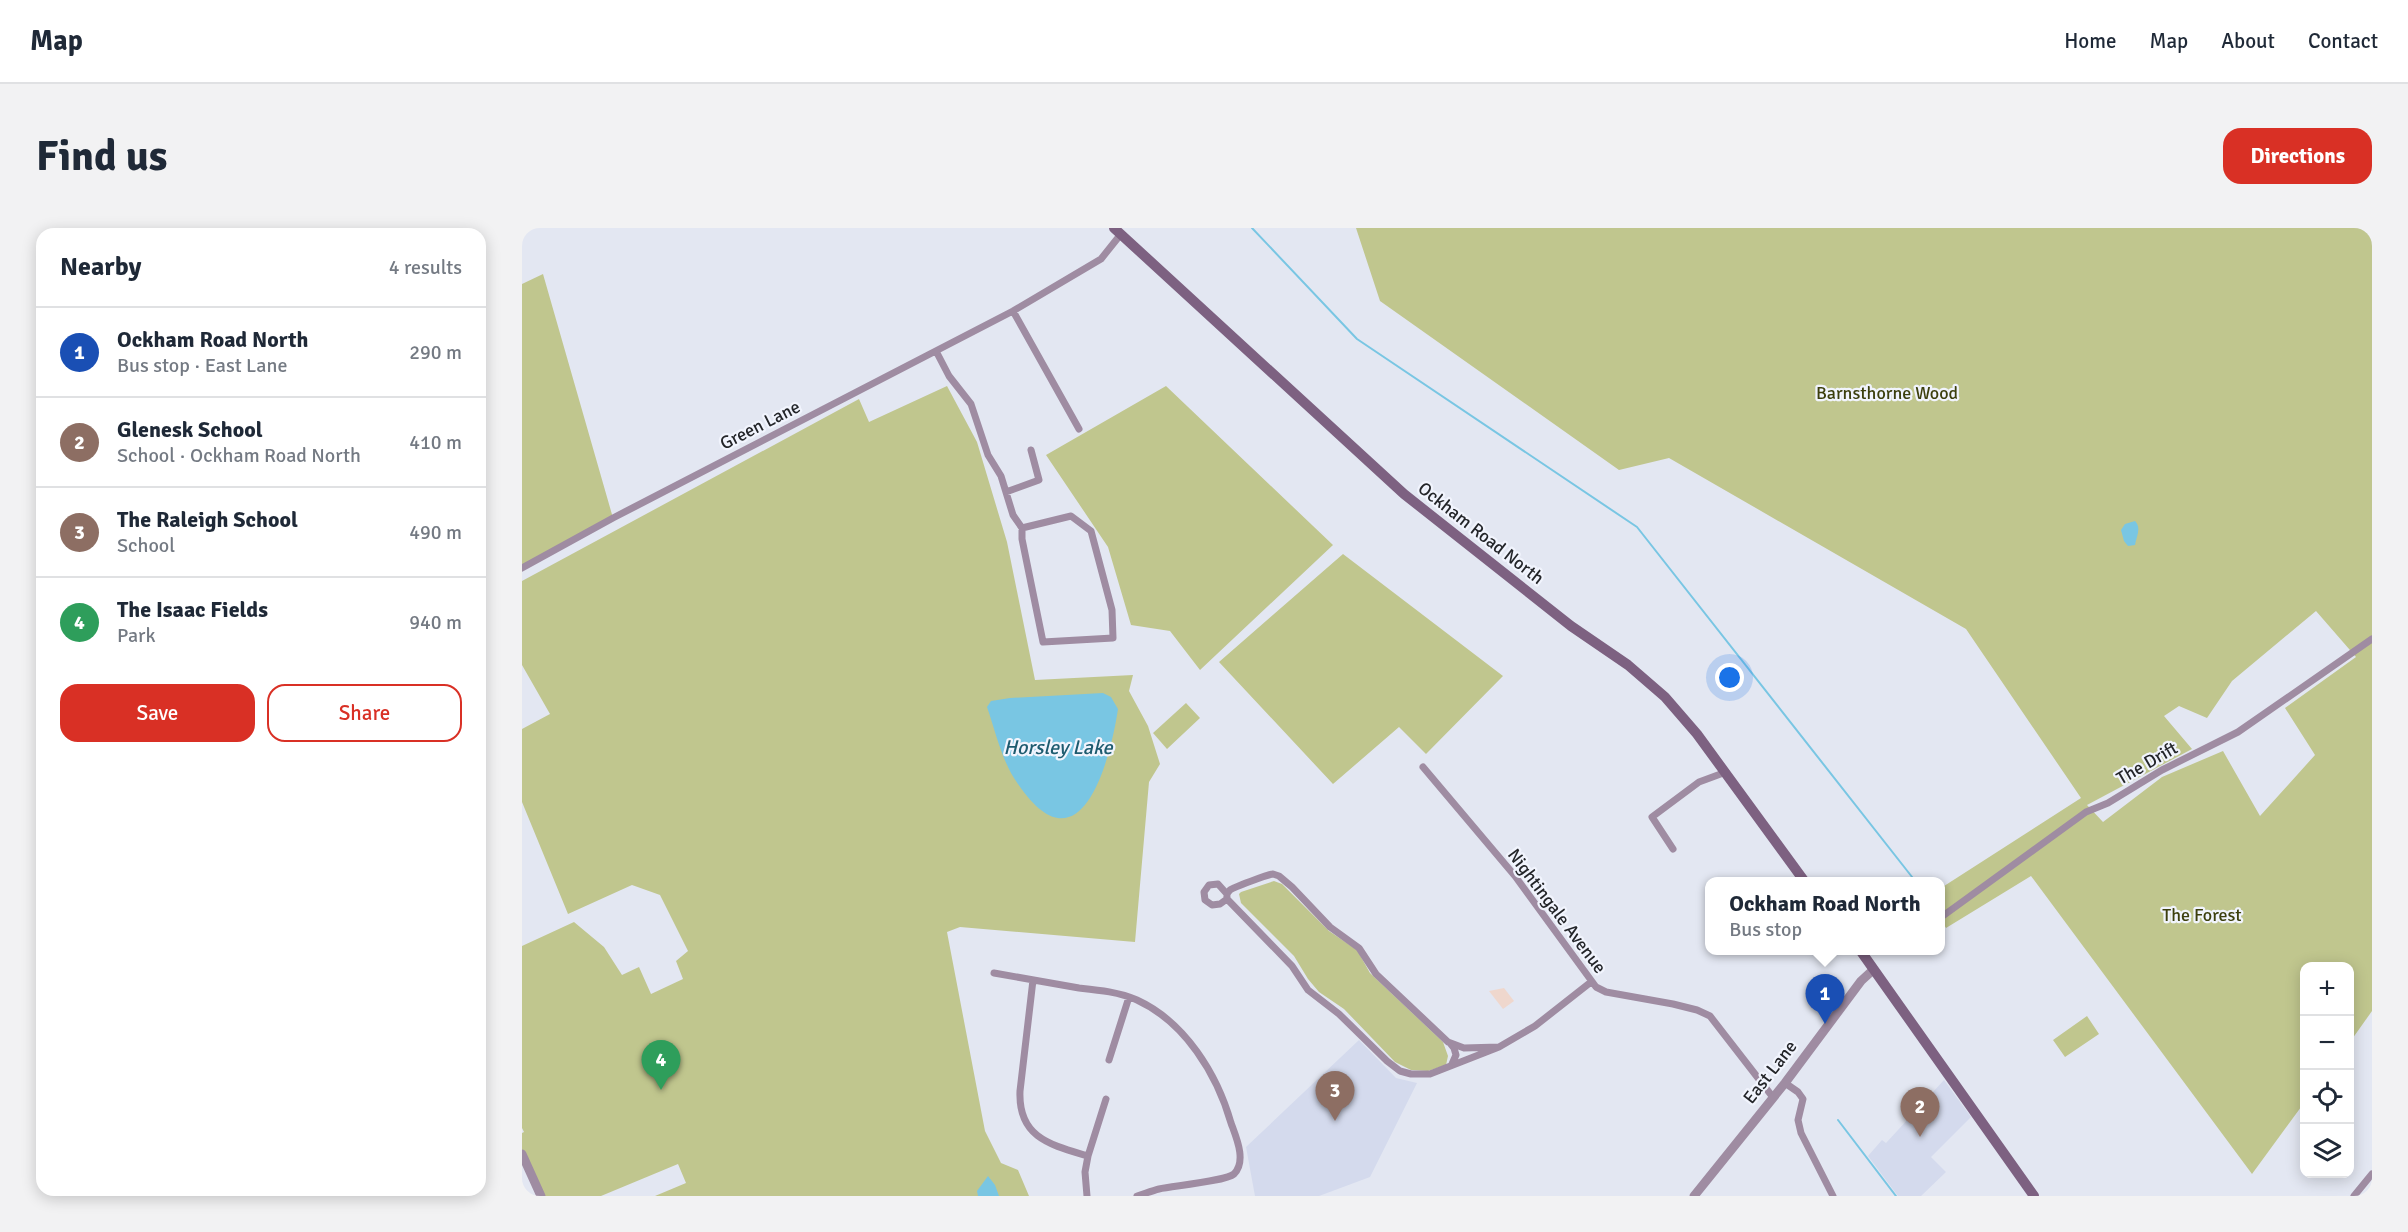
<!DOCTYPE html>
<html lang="en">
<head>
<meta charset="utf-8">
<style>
  :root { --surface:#fff; --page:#f2f2f3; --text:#1f2937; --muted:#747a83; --line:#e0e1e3; --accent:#d93025 }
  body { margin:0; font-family:Signika,sans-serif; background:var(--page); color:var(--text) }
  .controls { position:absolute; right:18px; bottom:18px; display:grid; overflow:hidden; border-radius:12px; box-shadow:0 3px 15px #0003 }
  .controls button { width:54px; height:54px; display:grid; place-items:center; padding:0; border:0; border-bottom:2px solid var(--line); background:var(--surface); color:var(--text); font:30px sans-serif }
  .you { position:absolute; left:1208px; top:450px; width:21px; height:21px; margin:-15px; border:4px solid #fff; border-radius:50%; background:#1a73e8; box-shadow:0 0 0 9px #1a73e833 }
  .badge { display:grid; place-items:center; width:39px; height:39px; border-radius:50%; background:var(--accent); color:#fff; font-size:20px; font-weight:700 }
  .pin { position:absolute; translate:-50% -50px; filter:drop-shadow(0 2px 3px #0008) }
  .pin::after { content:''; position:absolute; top:32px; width:21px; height:18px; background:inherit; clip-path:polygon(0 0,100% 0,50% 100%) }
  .popup { position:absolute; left:1183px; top:649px; width:240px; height:78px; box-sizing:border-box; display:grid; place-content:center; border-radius:12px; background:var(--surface); filter:drop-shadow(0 2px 4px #0005); font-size:20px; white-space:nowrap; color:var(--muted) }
  .popup b { font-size:22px; color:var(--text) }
  .popup::after { content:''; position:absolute; left:50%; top:100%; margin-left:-12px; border:12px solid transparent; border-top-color:var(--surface) }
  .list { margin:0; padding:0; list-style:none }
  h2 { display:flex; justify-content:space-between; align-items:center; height:78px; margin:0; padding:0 24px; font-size:26px }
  h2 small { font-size:20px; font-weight:400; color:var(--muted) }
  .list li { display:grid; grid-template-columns:39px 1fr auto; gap:18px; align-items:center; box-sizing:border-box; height:90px; padding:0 24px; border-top:2px solid var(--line) }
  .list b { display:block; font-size:22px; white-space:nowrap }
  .list p { margin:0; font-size:20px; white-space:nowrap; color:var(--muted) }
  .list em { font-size:20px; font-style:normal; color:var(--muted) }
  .actions { display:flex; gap:12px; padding:18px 24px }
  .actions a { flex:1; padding:14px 0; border:2px solid var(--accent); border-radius:18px; text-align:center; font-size:21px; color:var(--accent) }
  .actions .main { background:var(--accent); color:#fff }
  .icon { flex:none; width:33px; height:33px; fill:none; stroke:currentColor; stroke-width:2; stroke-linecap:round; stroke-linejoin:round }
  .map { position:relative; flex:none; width:1850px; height:968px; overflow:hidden; border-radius:18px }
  header { display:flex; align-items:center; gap:36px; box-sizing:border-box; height:84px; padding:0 30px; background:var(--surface); border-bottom:2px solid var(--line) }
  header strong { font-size:28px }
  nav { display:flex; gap:33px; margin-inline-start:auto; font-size:21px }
  .intro { display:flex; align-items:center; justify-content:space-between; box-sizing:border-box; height:144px; padding:0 36px }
  h1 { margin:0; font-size:42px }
  .button { padding:15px 27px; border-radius:18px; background:var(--accent); color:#fff; font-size:21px; font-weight:700 }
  main { display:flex; gap:36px; padding:0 36px }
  aside { flex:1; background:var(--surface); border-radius:18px; box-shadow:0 3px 15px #0003 }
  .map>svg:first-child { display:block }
</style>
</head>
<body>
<header>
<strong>Map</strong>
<nav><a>Home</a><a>Map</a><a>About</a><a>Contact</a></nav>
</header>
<div class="intro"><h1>Find us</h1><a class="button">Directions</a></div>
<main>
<aside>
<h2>Nearby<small>4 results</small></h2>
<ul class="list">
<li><span class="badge" style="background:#1a4fb4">1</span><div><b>Ockham Road North</b><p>Bus stop · East Lane</p></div><em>290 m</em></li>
<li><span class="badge" style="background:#8d6e63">2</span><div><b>Glenesk School</b><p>School · Ockham Road North</p></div><em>410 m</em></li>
<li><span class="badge" style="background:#8d6e63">3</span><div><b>The Raleigh School</b><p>School</p></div><em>490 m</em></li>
<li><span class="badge" style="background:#2e9e5b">4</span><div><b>The Isaac Fields</b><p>Park</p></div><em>940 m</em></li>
</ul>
<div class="actions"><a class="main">Save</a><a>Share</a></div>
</aside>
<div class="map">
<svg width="1850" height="968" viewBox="0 0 1850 968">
  <rect width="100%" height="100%" fill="#e3e7f2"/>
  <path fill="#efd7cd" d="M982 760 992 773 981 781 967 763Z"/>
  <path fill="#d4daed" d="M837 812 874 850 895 855 848 949 797 968H733L724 919Z
    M1422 852 1449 889 1409 929 1424 944 1399 968H1376L1346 928 1360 912 1364 915Z"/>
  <path fill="#c0c68e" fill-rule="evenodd" d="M834 0H1850V783L1828 814V738H1782V875L1730 946 1509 648 1424 700 1419 692V660L1559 570 1444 401 1147 230 1097 242 858 73ZM1794 383 1834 429 1763 480 1793 527 1738 588 1701 523 1640 549 1581 594 1565 577 1670 521 1642 488 1657 478 1685 490 1710 453Z
    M21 46 91 290 0 340V56Z
    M425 158 455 214 485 314 513 452 611 447 607 463 626 498 638 536 627 554 613 714 438 699 425 704 463 903 479 935 496 942 507 968H133L164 955 156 936 79 968H19L0 926V905L2 904 0 900V718L52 694 82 719 100 747 117 739 129 766 161 751 154 733 166 723 138 667 110 657 46 686 0 574V501L28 486 0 437V353L337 171 347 194Z
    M644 158 811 317 678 442 648 403 609 397 586 319 524 227Z
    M821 326 981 448 904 526 877 499 811 556 697 434Z
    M664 475 678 490 645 521 631 505Z
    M752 653 760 656 807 703 835 722 848 745 921 814 926 828 924 837 906 843 889 842 873 834 822 781 797 764 786 751 772 728 719 675 717 666 719 664Z
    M1565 788 1577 806 1543 829 1531 812Z"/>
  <path fill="#79c6e3" d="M1613 293C1620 300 1614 309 1613 317L1606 318 1602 313 1599 302 1603 296Z
    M581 465 589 469 596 481C588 534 558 647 496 556 480 534 474 505 465 479L469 473 488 470Z
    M466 948 473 957 477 968H456L455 963Z"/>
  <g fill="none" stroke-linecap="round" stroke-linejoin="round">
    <path stroke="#79c6e3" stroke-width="2" d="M730 0 835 111 1115 299 1394 654
      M1316 892 1374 968"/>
    <path stroke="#9f8ca2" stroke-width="7" d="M491 83 557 201
      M414 123 427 148 449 176 466 227 479 248 491 287 500 300V311L521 414 591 410 590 382 569 303 549 288 500 300
      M484 264 517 252 509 222
      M0 340 91 290 491 83 579 31 599 6
      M901 539 993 648 1074 759 1084 764 1151 776 1175 782 1188 788 1250 868
      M1151 621 1130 589 1177 554 1204 544
      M751 646 757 648 770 659 808 699 837 720 854 746 926 814 942 820 977 819 908 846H889L878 843 865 833 817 786 786 762 770 738 705 671C705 667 704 666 708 662 712 659 745 647 751 646Z
      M705 671 698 676 690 677 683 672 682 664 687 657 696 656 705 666
      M1418 690 1564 584 1586 575 1640 542 1716 504 1850 411
      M472 745C500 750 529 755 557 760 576 762 597 764 615 772 663 794 695 846 709 895 714 909 725 933 712 946 704 953 651 958 637 961 629 963 622 966 615 968
      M511 752 498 863C496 910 529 917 566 928L563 944 565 968
      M928 815 932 820 934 827 930 836
      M977 819 1013 798 1069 754
      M587 832 607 769
      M1263 855 1276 864 1281 871 1276 892 1279 905 1311 968
      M566 928 584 871
      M1832 968 1850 946"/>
    <path stroke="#9f8ca2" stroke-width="9" d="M0 926 19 968
      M1172 968 1263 855 1339 753 1351 742"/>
    <path stroke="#7d6181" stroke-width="10" d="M592 0 882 266 1049 398 1106 437 1143 469 1175 506 1283 654
      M1338 722 1512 968"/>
  </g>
  <g text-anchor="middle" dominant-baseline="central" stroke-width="4.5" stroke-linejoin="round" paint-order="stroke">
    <g font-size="18" fill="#3c3f0d" stroke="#f1f4fd">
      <text x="1365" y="165">Barnsthorne Wood</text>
      <text x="1680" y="687">The Forest</text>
    </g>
    <g font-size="18" fill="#232529" stroke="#f1f4fd">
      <text transform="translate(238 197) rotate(-27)">Green Lane</text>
      <text transform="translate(959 305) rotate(38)">Ockham Road North</text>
      <text transform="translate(1625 535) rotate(-30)">The Drift</text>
      <text transform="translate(1035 683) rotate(53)">Nightingale Avenue</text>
      <text transform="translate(1248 844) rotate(-52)">East Lane</text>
    </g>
    <g font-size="20" font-style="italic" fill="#1d5b6f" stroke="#f1f4fd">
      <text x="536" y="519">Horsley Lake</text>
    </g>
  </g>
</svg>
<div class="controls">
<button>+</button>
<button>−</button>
<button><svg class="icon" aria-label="locate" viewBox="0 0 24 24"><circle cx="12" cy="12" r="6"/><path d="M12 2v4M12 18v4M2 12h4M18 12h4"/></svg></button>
<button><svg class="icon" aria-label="layers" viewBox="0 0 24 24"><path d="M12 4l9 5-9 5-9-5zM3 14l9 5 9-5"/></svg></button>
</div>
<div class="you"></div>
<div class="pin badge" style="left:1303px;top:796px;background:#1a4fb4">1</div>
<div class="popup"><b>Ockham Road North</b>Bus stop</div>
<div class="pin badge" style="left:1398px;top:909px;background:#8d6e63">2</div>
<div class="pin badge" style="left:813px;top:893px;background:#8d6e63">3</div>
<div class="pin badge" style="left:139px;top:862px;background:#2e9e5b">4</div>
</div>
</main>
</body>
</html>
